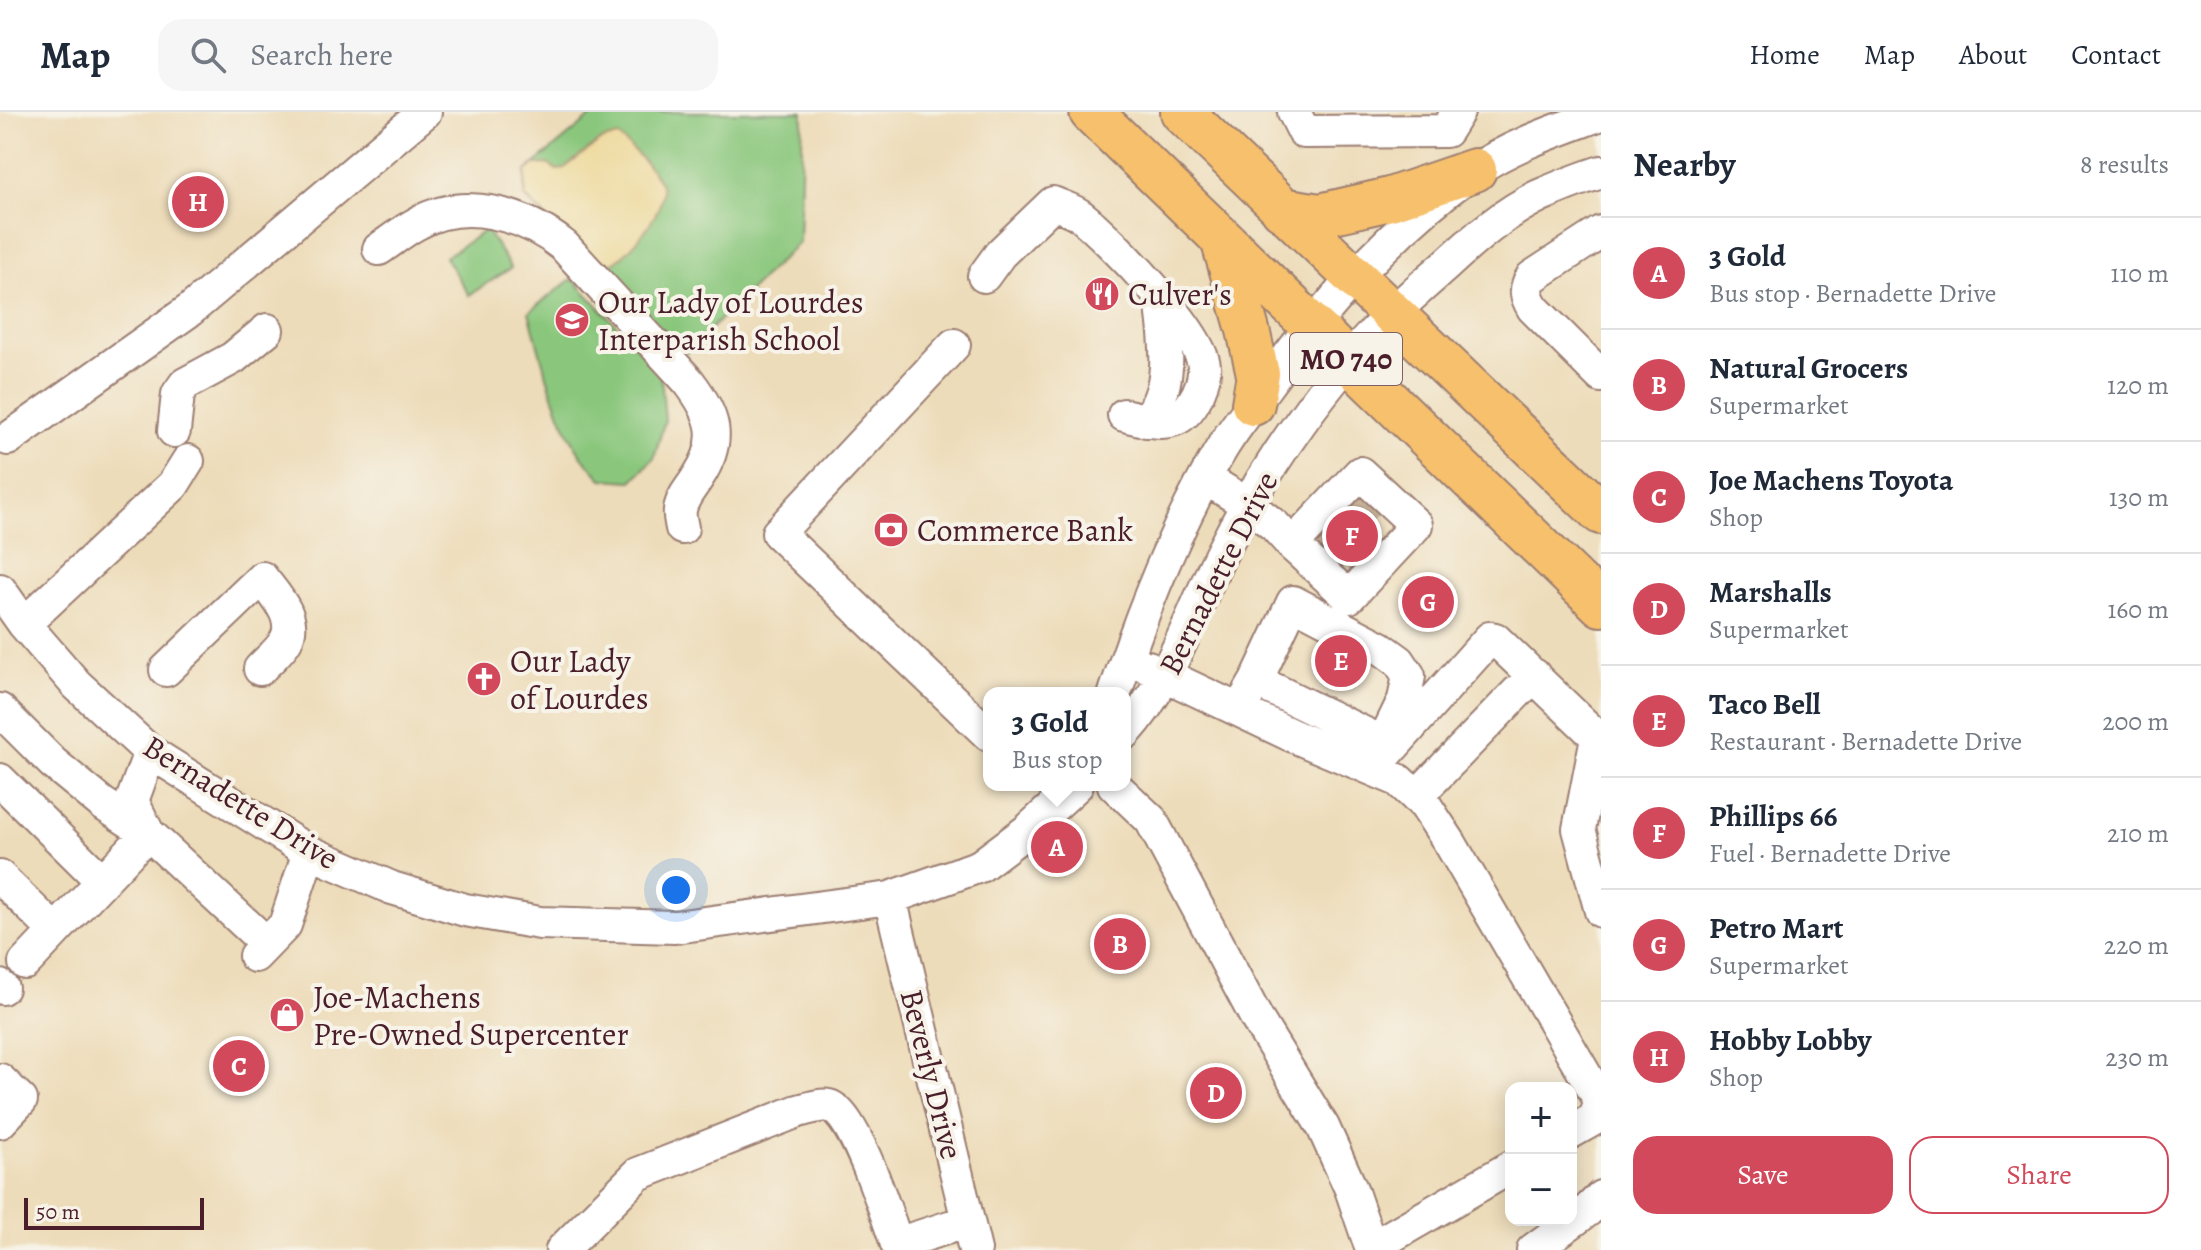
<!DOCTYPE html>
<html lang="en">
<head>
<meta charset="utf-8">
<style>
  :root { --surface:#fff; --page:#f6f6f7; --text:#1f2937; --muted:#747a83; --line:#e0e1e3; --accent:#d1495b }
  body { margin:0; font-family:Alegreya,serif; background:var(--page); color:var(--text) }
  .controls { position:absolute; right:24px; bottom:24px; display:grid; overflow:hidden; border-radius:16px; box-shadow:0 4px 20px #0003 }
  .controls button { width:72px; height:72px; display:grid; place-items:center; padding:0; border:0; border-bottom:2px solid var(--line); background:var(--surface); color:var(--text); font:40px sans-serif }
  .scale { position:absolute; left:24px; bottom:20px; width:180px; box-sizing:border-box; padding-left:8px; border:4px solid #4a1f2b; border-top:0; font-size:22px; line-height:28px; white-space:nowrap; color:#4a1f2b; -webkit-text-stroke:6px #f7f3e8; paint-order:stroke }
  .you { position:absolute; left:676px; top:778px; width:28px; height:28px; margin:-20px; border:6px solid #fff; border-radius:50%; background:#1a73e8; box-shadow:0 0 0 12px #1a73e833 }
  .badge { display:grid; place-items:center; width:52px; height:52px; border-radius:50%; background:var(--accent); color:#fff; font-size:26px; font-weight:700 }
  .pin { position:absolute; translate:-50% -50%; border:4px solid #fff; box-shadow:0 2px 8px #0006 }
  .popup { position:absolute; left:983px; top:575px; width:148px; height:104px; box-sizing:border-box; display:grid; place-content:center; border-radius:16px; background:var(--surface); filter:drop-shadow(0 2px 6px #0005); font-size:26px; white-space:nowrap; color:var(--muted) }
  .popup b { font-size:30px; color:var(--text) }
  .popup::after { content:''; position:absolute; left:50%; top:100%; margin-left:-16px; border:16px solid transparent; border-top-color:var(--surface) }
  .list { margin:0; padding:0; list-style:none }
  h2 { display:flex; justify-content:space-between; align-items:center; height:104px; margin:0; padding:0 32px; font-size:34px }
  h2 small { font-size:26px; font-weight:400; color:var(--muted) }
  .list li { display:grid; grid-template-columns:52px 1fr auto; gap:24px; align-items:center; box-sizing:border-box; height:112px; padding:0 32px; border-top:2px solid var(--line) }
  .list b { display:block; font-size:30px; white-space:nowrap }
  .list p { margin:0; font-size:26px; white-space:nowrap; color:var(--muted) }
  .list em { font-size:26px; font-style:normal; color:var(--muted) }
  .actions { display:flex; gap:16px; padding:24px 32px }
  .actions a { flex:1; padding:18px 0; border:2px solid var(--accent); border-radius:24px; text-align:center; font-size:28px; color:var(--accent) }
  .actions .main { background:var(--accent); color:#fff }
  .icon { flex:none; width:44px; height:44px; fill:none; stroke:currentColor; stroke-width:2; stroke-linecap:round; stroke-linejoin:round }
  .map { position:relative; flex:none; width:1601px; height:1138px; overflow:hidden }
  header { display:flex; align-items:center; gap:48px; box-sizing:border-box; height:112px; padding:0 40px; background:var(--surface); border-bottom:2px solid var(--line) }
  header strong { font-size:38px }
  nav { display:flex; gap:44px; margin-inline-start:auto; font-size:28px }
  .search { width:560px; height:72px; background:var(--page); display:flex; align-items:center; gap:20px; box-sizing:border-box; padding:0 28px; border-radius:24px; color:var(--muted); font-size:30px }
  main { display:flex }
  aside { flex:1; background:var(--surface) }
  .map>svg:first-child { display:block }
</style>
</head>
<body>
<header>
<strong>Map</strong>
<div class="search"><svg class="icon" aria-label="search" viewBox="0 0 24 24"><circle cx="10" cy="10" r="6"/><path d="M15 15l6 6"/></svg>Search here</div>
<nav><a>Home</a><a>Map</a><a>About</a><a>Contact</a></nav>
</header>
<main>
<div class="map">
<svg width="1601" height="1138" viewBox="0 0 1601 1138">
  <rect width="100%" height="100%" fill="#f7f3e8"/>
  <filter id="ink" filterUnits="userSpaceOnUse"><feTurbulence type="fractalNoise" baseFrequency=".0125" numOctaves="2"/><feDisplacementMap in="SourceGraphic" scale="16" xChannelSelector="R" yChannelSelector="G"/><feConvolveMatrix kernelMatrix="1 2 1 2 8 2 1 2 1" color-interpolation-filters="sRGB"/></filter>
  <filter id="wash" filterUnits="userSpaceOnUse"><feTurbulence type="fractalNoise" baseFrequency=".006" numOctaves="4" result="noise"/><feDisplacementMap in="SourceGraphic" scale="32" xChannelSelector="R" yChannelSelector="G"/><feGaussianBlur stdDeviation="1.8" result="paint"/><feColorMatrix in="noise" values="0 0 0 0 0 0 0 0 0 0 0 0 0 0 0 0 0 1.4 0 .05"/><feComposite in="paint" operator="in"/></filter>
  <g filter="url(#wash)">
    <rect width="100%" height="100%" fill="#eddcb9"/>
    <path fill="#8ac77d" stroke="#6a7354" stroke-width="2" d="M597 0H803L799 130 686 241 525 85 526 59Z
      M486 118 511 156 469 183 445 145Z
      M570 168 575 169 658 258 661 264 665 308 654 346 632 369 602 367C595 359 587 351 581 343 554 301 542 247 529 200Z"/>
    <path fill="#eeda9e" stroke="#9c7c64" stroke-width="2" d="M618 24C629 33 654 58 660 71 671 94 631 141 611 152L604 149 594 152 525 85 526 59 534 53 547 52 557 58 563 57 600 29Z"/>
  </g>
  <g filter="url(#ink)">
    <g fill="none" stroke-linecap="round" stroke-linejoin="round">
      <path stroke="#ccb69d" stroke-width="32" stroke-dasharray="32 16" stroke-linecap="butt" d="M1346 390 1388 427
        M1317 421 1358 458"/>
      <defs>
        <path id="minor" d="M1294 0 1304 20 1446 19 1458 0
          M1601 120 1532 165C1524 178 1526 184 1533 196L1601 264
          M379 137C391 129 403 119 416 112 464 84 524 102 564 134L689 270C714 303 723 327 698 365 692 375 682 385 680 398 679 403 681 411 682 416
          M984 164 1000 142 1053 91C1062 95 1073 98 1081 104 1110 127 1201 220 1204 254 1205 267 1200 279 1194 289 1177 319 1152 310 1124 303
          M954 233 778 421 989 623
          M1146 309C1175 275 1166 227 1161 186
          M174 319 178 282 185 272 233 246 267 218
          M8 327 190 198 425 0
          M1205 366 1247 392 1275 414 1292 433 1349 485 1416 413 1360 361 1292 433
          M0 478 24 512 76 572 150 640 309 740 392 776 465 798 540 811 675 815 890 786 980 754 1028 718 1077 673
          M24 512 173 373 188 349
          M1148 555 1291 623 1398 668 1425 693 1450 731 1601 990
          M166 558 262 466C274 482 298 506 286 528 280 539 268 548 260 557
          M1256 569 1392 635
          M1115 581C1142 500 1177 410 1222 336 1234 316 1250 297 1264 277 1323 196 1391 117 1474 59 1512 33 1558 18 1601 2
          M0 598 53 651 103 692 148 721 266 831
          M1239 598 1256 569 1293 490 1381 536 1399 549 1409 564 1404 588 1385 627
          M1125 621C1173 568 1192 497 1225 434 1267 352 1326 267 1392 202 1409 185 1428 169 1446 153 1474 127 1504 101 1539 84 1559 75 1580 67 1601 60
          M1373 657 1490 526 1495 527 1597 625 1579 717 1601 799
          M0 668 102 769
          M1114 673 1151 708 1257 907 1323 1015 1351 1077 1372 1138
          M1416 685 1534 563
          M0 765 55 819
          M890 786 975 1138
          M255 844 285 813 309 740
          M25 851 148 721 132 689 150 640
          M0 874 2 876
          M0 968 21 988 0 1010
          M1571 1020 1594 1007 1601 991
          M1371 1136 1511 1055
          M562 1138 638 1062 798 999C807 997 820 992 829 994 855 1002 887 1104 897 1132
          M900 1138 897 1132 968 1109
          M1533 1138 1588 1098 1601 1085"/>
        <path id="major" d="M1091 0 1601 493
          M1182 0 1601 401
          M1282 97 1320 103 1390 87 1475 58
          M1222 127 1248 218 1258 262 1253 292"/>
      </defs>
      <use href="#minor" stroke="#9c7e72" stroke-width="36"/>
      <use href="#major" stroke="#9c7e72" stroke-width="46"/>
      <use href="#minor" stroke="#fff" stroke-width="32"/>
      <use href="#major" stroke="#f7c06c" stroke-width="42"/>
    </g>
  </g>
  <defs>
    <symbol id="restaurant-disc" viewBox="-11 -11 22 22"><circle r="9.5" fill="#d1495b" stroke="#f7f3e8"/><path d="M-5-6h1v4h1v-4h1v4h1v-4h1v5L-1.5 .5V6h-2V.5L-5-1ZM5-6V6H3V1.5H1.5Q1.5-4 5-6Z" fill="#fff"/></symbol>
    <symbol id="school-disc" viewBox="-11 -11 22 22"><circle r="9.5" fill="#d1495b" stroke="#f7f3e8"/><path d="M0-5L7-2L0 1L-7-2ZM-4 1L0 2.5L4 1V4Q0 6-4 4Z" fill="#fff"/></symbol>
    <symbol id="bank-disc" viewBox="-11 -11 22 22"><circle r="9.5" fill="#d1495b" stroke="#f7f3e8"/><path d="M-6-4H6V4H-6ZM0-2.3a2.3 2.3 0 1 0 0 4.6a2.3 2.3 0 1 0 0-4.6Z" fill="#fff"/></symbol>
    <symbol id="church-disc" viewBox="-11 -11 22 22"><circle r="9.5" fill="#d1495b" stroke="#f7f3e8"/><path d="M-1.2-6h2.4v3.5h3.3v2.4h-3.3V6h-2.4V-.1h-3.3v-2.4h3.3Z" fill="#fff"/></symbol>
    <symbol id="shop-disc" viewBox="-11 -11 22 22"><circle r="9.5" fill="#d1495b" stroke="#f7f3e8"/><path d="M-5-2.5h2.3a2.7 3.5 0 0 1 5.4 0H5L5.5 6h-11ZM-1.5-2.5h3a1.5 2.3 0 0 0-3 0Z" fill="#fff"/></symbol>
  </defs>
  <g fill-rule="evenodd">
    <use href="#restaurant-disc" x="1082" y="162" width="40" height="40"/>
    <use href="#school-disc" x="552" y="188" width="40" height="40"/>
    <use href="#bank-disc" x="871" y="398" width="40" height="40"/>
    <use href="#church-disc" x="464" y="547" width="40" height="40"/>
    <use href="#shop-disc" x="267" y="883" width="40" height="40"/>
  </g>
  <g text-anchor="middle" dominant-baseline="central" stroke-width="8" stroke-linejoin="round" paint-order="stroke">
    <rect fill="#f7f3e8" stroke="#7e5f64" stroke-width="2" x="1290" y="221" width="112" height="52" rx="6"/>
    <g font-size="30" font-weight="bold" fill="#4a1f2b">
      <text x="1346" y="247">MO 740</text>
    </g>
    <g font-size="32" fill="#4a1f2b" stroke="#f7f3e8" text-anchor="start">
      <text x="1128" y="182">Culver's</text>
      <text x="598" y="190">Our Lady of Lourdes<tspan x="598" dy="37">Interparish School</tspan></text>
      <text x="917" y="418">Commerce Bank</text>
      <text x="510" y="549">Our Lady<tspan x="510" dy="37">of Lourdes</tspan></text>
      <text x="313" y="885">Joe-Machens<tspan x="313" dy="37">Pre-Owned Supercenter</tspan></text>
    </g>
    <g font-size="32" fill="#4a1f2b" stroke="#f7f3e8">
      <text transform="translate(1218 461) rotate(-63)">Bernadette Drive</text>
      <text transform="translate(241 690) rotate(32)">Bernadette Drive</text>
      <text transform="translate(932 962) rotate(76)">Beverly Drive</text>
    </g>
  </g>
</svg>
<div class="controls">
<button>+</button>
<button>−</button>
</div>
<div class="scale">50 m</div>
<div class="you"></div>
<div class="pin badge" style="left:1057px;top:735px">A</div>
<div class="popup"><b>3 Gold</b>Bus stop</div>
<div class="pin badge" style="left:1120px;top:832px">B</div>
<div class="pin badge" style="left:239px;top:954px">C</div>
<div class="pin badge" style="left:1216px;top:981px">D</div>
<div class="pin badge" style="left:1341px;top:549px">E</div>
<div class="pin badge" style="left:1352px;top:424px">F</div>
<div class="pin badge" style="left:1428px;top:490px">G</div>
<div class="pin badge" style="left:198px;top:90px">H</div>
</div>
<aside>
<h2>Nearby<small>8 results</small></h2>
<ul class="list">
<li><span class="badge">A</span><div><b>3 Gold</b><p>Bus stop · Bernadette Drive</p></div><em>110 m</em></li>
<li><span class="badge">B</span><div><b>Natural Grocers</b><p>Supermarket</p></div><em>120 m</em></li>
<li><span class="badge">C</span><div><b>Joe Machens Toyota</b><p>Shop</p></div><em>130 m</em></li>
<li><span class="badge">D</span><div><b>Marshalls</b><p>Supermarket</p></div><em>160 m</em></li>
<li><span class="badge">E</span><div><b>Taco Bell</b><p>Restaurant · Bernadette Drive</p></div><em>200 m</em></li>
<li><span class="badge">F</span><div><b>Phillips 66</b><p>Fuel · Bernadette Drive</p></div><em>210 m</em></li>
<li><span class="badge">G</span><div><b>Petro Mart</b><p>Supermarket</p></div><em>220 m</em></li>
<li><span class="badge">H</span><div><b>Hobby Lobby</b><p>Shop</p></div><em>230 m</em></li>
</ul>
<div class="actions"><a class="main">Save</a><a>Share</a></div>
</aside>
</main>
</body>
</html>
